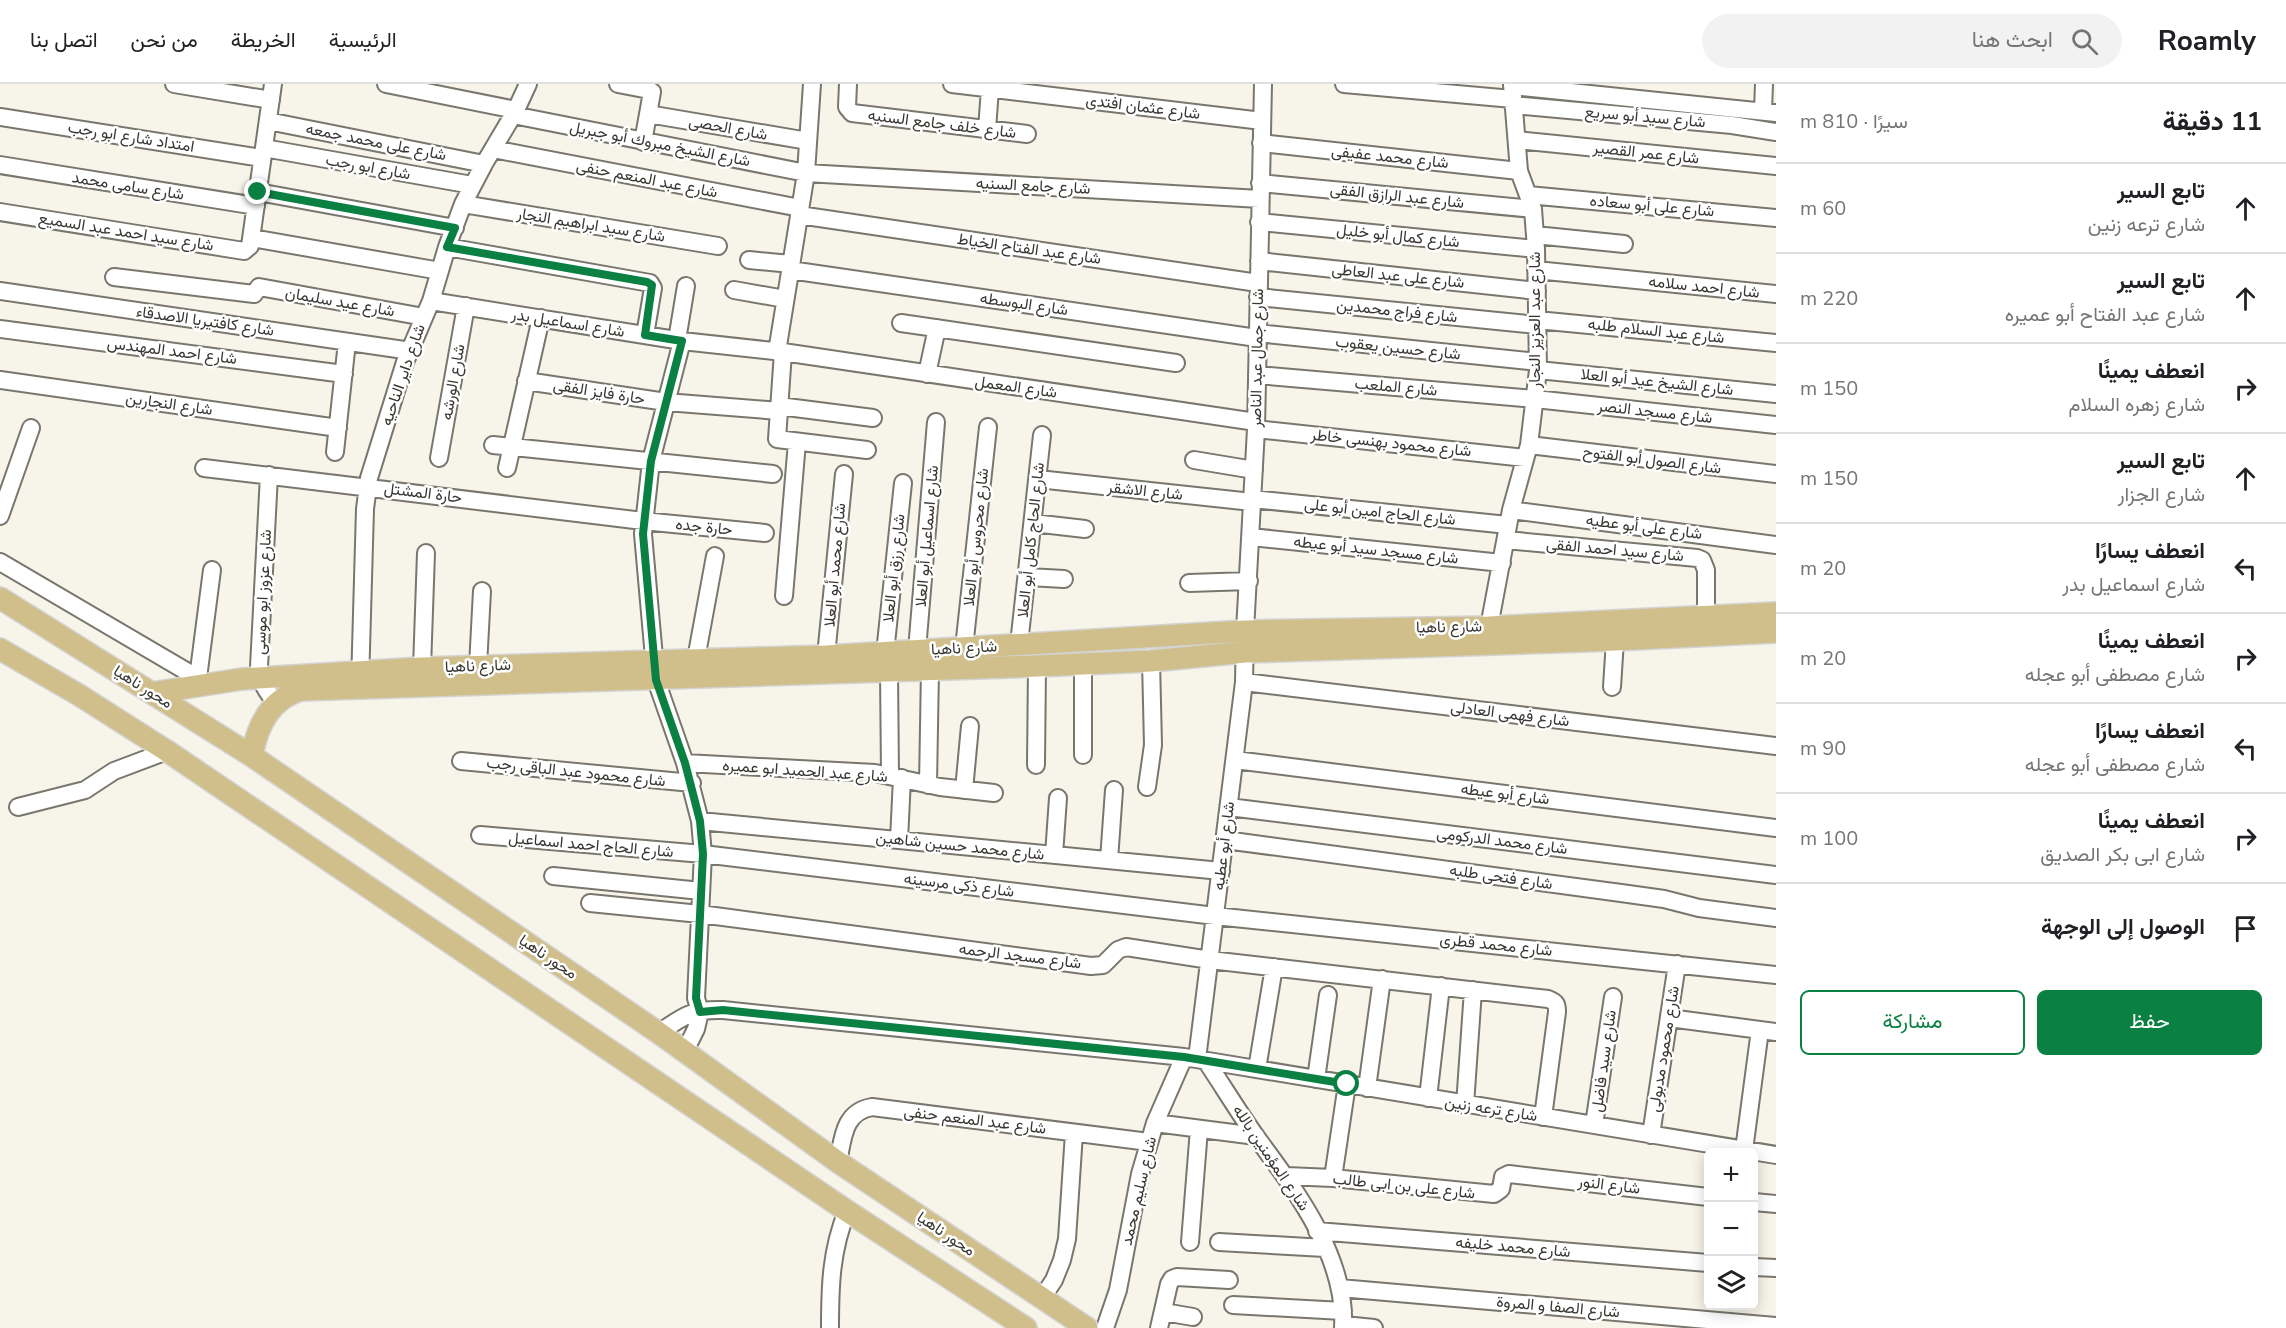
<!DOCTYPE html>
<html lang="ar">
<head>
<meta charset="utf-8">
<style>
  :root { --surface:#fff; --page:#f2f2f2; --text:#202124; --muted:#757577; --line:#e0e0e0; --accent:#0b8043 }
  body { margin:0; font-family:"Nunito Sans",Vazirmatn,sans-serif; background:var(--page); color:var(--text); direction:rtl }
  .controls { position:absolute; right:18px; bottom:18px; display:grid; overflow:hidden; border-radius:9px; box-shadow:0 3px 15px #0003 }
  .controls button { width:54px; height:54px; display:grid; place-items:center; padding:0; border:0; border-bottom:2px solid var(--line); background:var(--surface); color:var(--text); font:30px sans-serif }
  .stop { position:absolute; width:18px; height:18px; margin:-14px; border:4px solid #0b8043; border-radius:50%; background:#fff }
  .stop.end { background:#0b8043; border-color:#fff; box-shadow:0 2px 6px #0008 }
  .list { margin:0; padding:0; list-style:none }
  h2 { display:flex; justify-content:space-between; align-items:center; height:78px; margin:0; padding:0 24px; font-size:26px }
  h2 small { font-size:20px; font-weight:400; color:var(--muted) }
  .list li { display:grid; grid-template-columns:39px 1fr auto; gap:18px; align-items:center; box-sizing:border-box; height:90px; padding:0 24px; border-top:2px solid var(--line) }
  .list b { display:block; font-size:22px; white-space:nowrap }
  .list p { margin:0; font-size:20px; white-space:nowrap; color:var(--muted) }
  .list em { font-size:20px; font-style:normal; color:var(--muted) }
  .actions { display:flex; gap:12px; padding:18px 24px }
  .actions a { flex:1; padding:14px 0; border:2px solid var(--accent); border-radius:9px; text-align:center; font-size:21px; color:var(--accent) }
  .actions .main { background:var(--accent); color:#fff }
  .icon { flex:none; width:33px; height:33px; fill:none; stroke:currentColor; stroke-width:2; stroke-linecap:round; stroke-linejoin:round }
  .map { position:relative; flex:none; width:1776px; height:1244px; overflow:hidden; direction:ltr }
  header { display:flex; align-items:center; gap:36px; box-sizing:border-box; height:84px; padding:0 30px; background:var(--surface); border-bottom:2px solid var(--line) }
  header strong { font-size:28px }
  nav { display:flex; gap:33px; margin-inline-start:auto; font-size:21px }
  .search { width:420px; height:54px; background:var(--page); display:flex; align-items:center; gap:15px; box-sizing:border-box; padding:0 21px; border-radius:33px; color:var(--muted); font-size:22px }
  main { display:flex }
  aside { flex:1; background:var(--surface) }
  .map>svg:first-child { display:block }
</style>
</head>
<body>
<header>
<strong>Roamly</strong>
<div class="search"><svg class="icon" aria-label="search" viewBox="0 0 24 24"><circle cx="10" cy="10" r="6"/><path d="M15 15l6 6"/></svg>ابحث هنا</div>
<nav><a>الرئيسية</a><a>الخريطة</a><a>من نحن</a><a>اتصل بنا</a></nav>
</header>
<main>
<aside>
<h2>11 دقيقة<small>سيرًا · 810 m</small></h2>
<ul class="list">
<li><svg class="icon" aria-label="ahead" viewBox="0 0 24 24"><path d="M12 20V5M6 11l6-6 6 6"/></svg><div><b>تابع السير</b><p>شارع ترعه زنين</p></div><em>60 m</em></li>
<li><svg class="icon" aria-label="ahead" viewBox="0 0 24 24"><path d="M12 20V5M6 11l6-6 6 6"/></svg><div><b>تابع السير</b><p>شارع عبد الفتاح أبو عميره</p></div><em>220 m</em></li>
<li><svg class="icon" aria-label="right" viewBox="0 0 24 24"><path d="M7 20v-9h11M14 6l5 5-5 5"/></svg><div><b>انعطف يمينًا</b><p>شارع زهره السلام</p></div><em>150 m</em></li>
<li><svg class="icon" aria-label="ahead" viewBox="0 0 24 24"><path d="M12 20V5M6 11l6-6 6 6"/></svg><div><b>تابع السير</b><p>شارع الجزار</p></div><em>150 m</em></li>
<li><svg class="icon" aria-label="left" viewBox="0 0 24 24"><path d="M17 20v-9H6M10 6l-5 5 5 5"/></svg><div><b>انعطف يسارًا</b><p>شارع اسماعيل بدر</p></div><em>20 m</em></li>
<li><svg class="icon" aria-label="right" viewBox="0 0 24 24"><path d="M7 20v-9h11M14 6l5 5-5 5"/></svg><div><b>انعطف يمينًا</b><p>شارع مصطفى أبو عجله</p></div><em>20 m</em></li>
<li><svg class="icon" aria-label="left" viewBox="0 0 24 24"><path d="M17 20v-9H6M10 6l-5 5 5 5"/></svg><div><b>انعطف يسارًا</b><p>شارع مصطفى أبو عجله</p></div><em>90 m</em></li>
<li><svg class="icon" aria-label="right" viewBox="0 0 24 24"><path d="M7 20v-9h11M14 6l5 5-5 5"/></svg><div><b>انعطف يمينًا</b><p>شارع ابى بكر الصديق</p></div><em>100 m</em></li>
<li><svg class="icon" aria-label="arrive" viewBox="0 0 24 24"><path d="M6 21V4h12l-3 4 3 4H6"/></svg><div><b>الوصول إلى الوجهة</b></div></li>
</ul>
<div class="actions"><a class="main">حفظ</a><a>مشاركة</a></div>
</aside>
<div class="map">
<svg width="1776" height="1244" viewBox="0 0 1776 1244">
  <rect width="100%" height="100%" fill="#f7f4e9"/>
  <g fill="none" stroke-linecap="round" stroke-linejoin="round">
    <defs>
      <path id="minor" d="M174 0 271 16
        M386 0 516 26
        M618 0 649 6 652 8 643 58
        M848 0 847 23 852 29 1027 50
        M952 0 1262 37
        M1344 0 1513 15
        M1512 2 1776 29
        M1513 21 1732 41 1776 48
        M1763 27 1764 0
        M648 30 808 57
        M513 31 806 89 1260 115
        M0 33 262 74
        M268 37 484 80
        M987 45 990 5
        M1517 56 1776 82
        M1261 59 1519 87
        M264 64 472 101
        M493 65 800 124
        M0 81 256 122
        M1260 99 1533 125
        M258 108 455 144
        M1528 111 1776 134
        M463 120 718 162
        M0 128 244 167 250 162 273 0
        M799 131 1258 199
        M1259 138 1536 165
        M1535 151 1624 160
        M252 154 440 187
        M447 163 650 199 653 204 645 251
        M749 176 791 180
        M1259 177 1537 207
        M790 186 1257 254
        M1536 186 1776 210
        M114 193 254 210 259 203 424 233
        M734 206 785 215
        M0 207 411 267
        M1258 213 1537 241
        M431 217 682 257 783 268 1256 338
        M1537 236 1776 259
        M901 239 1176 279
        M0 245 344 290
        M1257 249 1538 278
        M677 256 686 202
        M682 257 651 377 643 450 656 596 685 679 700 737 703 770 696 914 700 928
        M777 268 806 89 812 0
        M783 268 777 355 867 366
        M1538 286 1776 310
        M927 290 937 244
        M1257 291 1535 315 1776 341
        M0 296 338 344
        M526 297 666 318 779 327
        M779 322 873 334
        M1256 345 1525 374
        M493 361 773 390
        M1529 361 1776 390
        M335 368 347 258
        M439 374 466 222
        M1194 376 1254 386
        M204 384 643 437 765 449
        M507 384 541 234
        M269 391 259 583C260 598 267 608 276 619
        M1038 395 1252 418
        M1252 415 1508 441
        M1511 426 1776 461
        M0 432 31 344
        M1033 439 1085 445
        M1251 453 1502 479
        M1506 456 1697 474 1702 476 1706 486V532
        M0 478 208 600
        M1028 493 1064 495
        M1189 499 1249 497
        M784 512 797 358
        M1489 543 1511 426 1529 361 1538 286 1536 165 1533 125 1519 87 1512 0
        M1019 560 1042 351
        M964 564 988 343
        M917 566 936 338
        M885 569 903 399
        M826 572 844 390
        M696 575 715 472
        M1083 580V671
        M478 582 482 507
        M422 584 426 469
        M889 587 890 691
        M198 594 212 486
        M1244 598 1776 662
        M360 600 365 425 369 394 405 278 431 217 447 163 463 120 484 80 516 26 528 0
        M1612 603 1615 556
        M1235 676 1776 744
        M461 677 692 699
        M685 679 875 689 940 703 994 709
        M1036 681 1037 582
        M928 701 930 585
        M1147 703 1153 661 1151 577
        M964 706 970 642
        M18 723 85 706 114 687 167 667
        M1229 723 1776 791
        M700 737 1221 787
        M480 751 703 770 1215 832 1776 891
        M899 756 902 694
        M1225 756 1621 809 1664 815 1699 824 1776 834
        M1054 771 1058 714
        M1109 776 1114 706
        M553 792 701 807
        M590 819 700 830 1091 882 1103 881 1118 866 1126 863 1210 876 1548 915C1556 918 1557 920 1557 928L1543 1033
        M1669 934 1776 948
        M659 949C683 932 692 925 723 926L1184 973 1776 1071
        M685 967 696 945 700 928
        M1197 975 1244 598 1245 547 1256 345 1263 0
        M1206 977C1223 1002 1239 1029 1257 1054 1296 1107 1347 1174 1343 1244
        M1257 985 1274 883
        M1316 995 1328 911
        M1367 1004 1382 895
        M1428 1014 1441 902
        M1465 1021 1473 906
        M1155 1039 1256 1052
        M1594 1041 1613 913
        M1651 1051 1677 880
        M1744 1066 1760 946
        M838 1078C843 1055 843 1028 872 1023L1149 1058
        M1286 1092 1333 1094 1494 1110 1501 1105 1503 1093 1509 1090 1708 1113
        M1333 1094 1347 1000
        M1754 1118 1776 1120
        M1317 1147 1708 1179
        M1190 1158 1199 1045
        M1219 1158 1325 1164
        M1754 1183 1776 1184
        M1340 1204 1776 1242
        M1042 1214 1054 1196 1062 1176 1067 1155 1074 1049
        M1233 1221 1343 1227
        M1164 1228 1193 1233
        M1344 1241 1374 1244
        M830 1244C830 1202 831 1166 847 1127
        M1105 1244 1118 1206 1140 1090 1155 1039 1184 973
        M1159 1244 1169 1200 1172 1195 1177 1193 1229 1196"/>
      <path id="major" d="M0 514 252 672 659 949 838 1078 1087 1244
        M0 565 79 611 167 667 847 1127 1026 1244
        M152 609 242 595 422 584 826 572 1245 547 1489 543 1776 529
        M252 672C257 642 270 615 301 606L1037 582 1151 577 1245 568 1615 556 1776 548"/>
    </defs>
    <use href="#minor" stroke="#79766d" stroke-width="20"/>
    <use href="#major" stroke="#d3d3d2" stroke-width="24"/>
    <use href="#minor" stroke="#fff" stroke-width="16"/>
    <use href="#major" stroke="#d0bf8b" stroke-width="21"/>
  </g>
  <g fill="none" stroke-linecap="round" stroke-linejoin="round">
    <path stroke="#0b8043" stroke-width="8" d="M258 108 455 144 447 163 647 198 652 201 645 251 682 257 651 377 643 450 656 596 685 679 700 737 703 770 696 914 700 928 723 926 1184 973 1347 1000"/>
  </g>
  <g text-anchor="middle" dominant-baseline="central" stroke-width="5" stroke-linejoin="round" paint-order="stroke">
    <g font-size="16" fill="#373632" stroke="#fff">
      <text transform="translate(1143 23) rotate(7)">شارع عثمان افتدى</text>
      <text transform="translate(1645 33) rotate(5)">شارع سيد أبو سريع</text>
      <text transform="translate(942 40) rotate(7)">شارع خلف جامع السنيه</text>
      <text transform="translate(728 44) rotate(10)">شارع الحصى</text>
      <text transform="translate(131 53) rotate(9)">امتداد شارع ابو رجب</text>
      <text transform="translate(376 58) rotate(11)">شارع على محمد جمعه</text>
      <text transform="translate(660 60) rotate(11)">شارع الشيخ مبروك أبو جبريل</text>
      <text transform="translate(1646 69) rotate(6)">شارع عمر القصير</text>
      <text transform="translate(1390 73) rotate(6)">شارع محمد عفيفى</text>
      <text transform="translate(368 83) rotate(10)">شارع ابو رجب</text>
      <text transform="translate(647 95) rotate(11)">شارع عبد المنعم حنفى</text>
      <text transform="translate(128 102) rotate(9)">شارع سامى محمد</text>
      <text transform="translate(1033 102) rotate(3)">شارع جامع السنيه</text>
      <text transform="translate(1397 112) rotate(6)">شارع عبد الرازق الفقى</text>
      <text transform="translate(1652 122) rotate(5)">شارع على أبو سعاده</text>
      <text transform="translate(591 141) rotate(9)">شارع سيد ابراهيم النجار</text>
      <text transform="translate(126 148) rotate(9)">شارع سيد احمد عبد السميع</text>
      <text transform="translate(1398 152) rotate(6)">شارع كمال أبو خليل</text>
      <text transform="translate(1029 165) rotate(8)">شارع عبد الفتاح الخياط</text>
      <text transform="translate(1398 192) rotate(6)">شارع على عبد العاطى</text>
      <text transform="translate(1704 203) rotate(6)">شارع احمد سلامه</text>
      <text transform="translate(340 218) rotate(10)">شارع عيد سليمان</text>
      <text transform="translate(1024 220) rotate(8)">شارع البوسطه</text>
      <text transform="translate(1397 227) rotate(6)">شارع فراج محمدين</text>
      <text transform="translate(1535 236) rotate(-90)">شارع عبد العزيز النجار</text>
      <text transform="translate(205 237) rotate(8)">شارع كافتيريا الاصدقاء</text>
      <text transform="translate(568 239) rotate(9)">شارع اسماعيل بدر</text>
      <text transform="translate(1656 247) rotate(6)">شارع عبد السلام طلبه</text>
      <text transform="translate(1398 264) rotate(6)">شارع حسين يعقوب</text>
      <text transform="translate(172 267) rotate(7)">شارع احمد المهندس</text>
      <text transform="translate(1257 274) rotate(-89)">شارع جمال عبد الناصر</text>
      <text transform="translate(403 291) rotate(-71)">شارع داير الناحيه</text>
      <text transform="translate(453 298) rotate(-80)">شارع الورشه</text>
      <text transform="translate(1657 298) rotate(6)">شارع الشيخ عيد أبو العلا</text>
      <text transform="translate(1016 303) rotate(8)">شارع المعمل</text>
      <text transform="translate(1396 303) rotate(5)">شارع الملعب</text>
      <text transform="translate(599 308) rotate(9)">حارة فايز الفقى</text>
      <text transform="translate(169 320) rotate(8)">شارع النجارين</text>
      <text transform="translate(1655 328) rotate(6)">شارع مسجد النصر</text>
      <text transform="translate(1391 359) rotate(6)">شارع محمود بهنسى خاطر</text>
      <text transform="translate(1652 376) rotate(7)">شارع الصول أبو الفتوح</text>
      <text transform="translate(1145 407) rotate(6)">شارع الاشقر</text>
      <text transform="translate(423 409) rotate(7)">حارة المشتل</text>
      <text transform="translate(1380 428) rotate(6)">شارع الحاج امين أبو على</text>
      <text transform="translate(704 443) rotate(6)">حارة جده</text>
      <text transform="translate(1644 443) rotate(7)">شارع على أبو عطيه</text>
      <text transform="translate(927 452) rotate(-85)">شارع اسماعيل أبو العلا</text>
      <text transform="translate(976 453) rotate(-84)">شارع محروس أبو العلا</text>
      <text transform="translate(1031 456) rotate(-84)">شارع الحاج كامل أبو العلا</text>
      <text transform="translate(1376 466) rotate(6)">شارع مسجد سيد أبو عيطه</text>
      <text transform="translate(1615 466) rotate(5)">شارع سيد احمد الفقى</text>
      <text transform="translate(835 481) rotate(-85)">شارع محمد أبو العلا</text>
      <text transform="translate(894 484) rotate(-84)">شارع رزق أبو العلا</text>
      <text transform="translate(263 508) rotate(-87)">شارع عزوز ابو موسى</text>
      <text transform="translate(1449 543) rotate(-1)">شارع ناهيا</text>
      <text transform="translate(964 564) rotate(-3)">شارع ناهيا</text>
      <text transform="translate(478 582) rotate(-2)">شارع ناهيا</text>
      <text transform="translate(143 603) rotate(32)">محور ناهيا</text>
      <text transform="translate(1510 630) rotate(7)">شارع فهمى العادلى</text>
      <text transform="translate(805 687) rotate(4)">شارع عبد الحميد ابو عميره</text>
      <text transform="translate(576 688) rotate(6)">شارع محمود عبد الباقى رجب</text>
      <text transform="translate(1505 710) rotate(7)">شارع أبو عيطه</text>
      <text transform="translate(1502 757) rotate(7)">شارع محمد الدركومى</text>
      <text transform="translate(591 761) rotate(5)">شارع الحاج احمد اسماعيل</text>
      <text transform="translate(960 762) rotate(6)">شارع محمد حسين شاهين</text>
      <text transform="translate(1224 762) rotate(-83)">شارع أبو عطيه</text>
      <text transform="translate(1501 793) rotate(8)">شارع فتحى طلبه</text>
      <text transform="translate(959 801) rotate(7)">شارع ذكى مرسينه</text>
      <text transform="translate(1496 861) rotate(6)">شارع محمد قطرى</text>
      <text transform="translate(1020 872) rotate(7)">شارع مسجد الرحمه</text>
      <text transform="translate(548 873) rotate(34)">محور ناهيا</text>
      <text transform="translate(1664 965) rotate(-81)">شارع محمود مدبولى</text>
      <text transform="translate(1604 977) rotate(-82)">شارع سيد فاضل</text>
      <text transform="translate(1491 1025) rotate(9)">شارع ترعه زنين</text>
      <text transform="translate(975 1036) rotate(7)">شارع عبد المنعم حنفى</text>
      <text transform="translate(1271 1074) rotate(56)">شارع المؤمنين بالله</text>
      <text transform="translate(1609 1101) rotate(7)">شارع النور</text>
      <text transform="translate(1404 1102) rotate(6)">شارع على بن ابى طالب</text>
      <text transform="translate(1139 1107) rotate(-77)">شارع سليم محمد</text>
      <text transform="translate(946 1150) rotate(34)">محور ناهيا</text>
      <text transform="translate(1513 1163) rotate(5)">شارع محمد خليفه</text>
      <text transform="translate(1558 1223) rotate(5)">شارع الصفا و المروة</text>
    </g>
  </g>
</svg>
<div class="controls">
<button>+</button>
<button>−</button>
<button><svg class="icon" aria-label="layers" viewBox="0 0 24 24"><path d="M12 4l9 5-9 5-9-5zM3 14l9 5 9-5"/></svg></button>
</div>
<div class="stop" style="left:1347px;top:1000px"></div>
<div class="stop end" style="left:258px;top:108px"></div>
</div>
</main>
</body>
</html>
